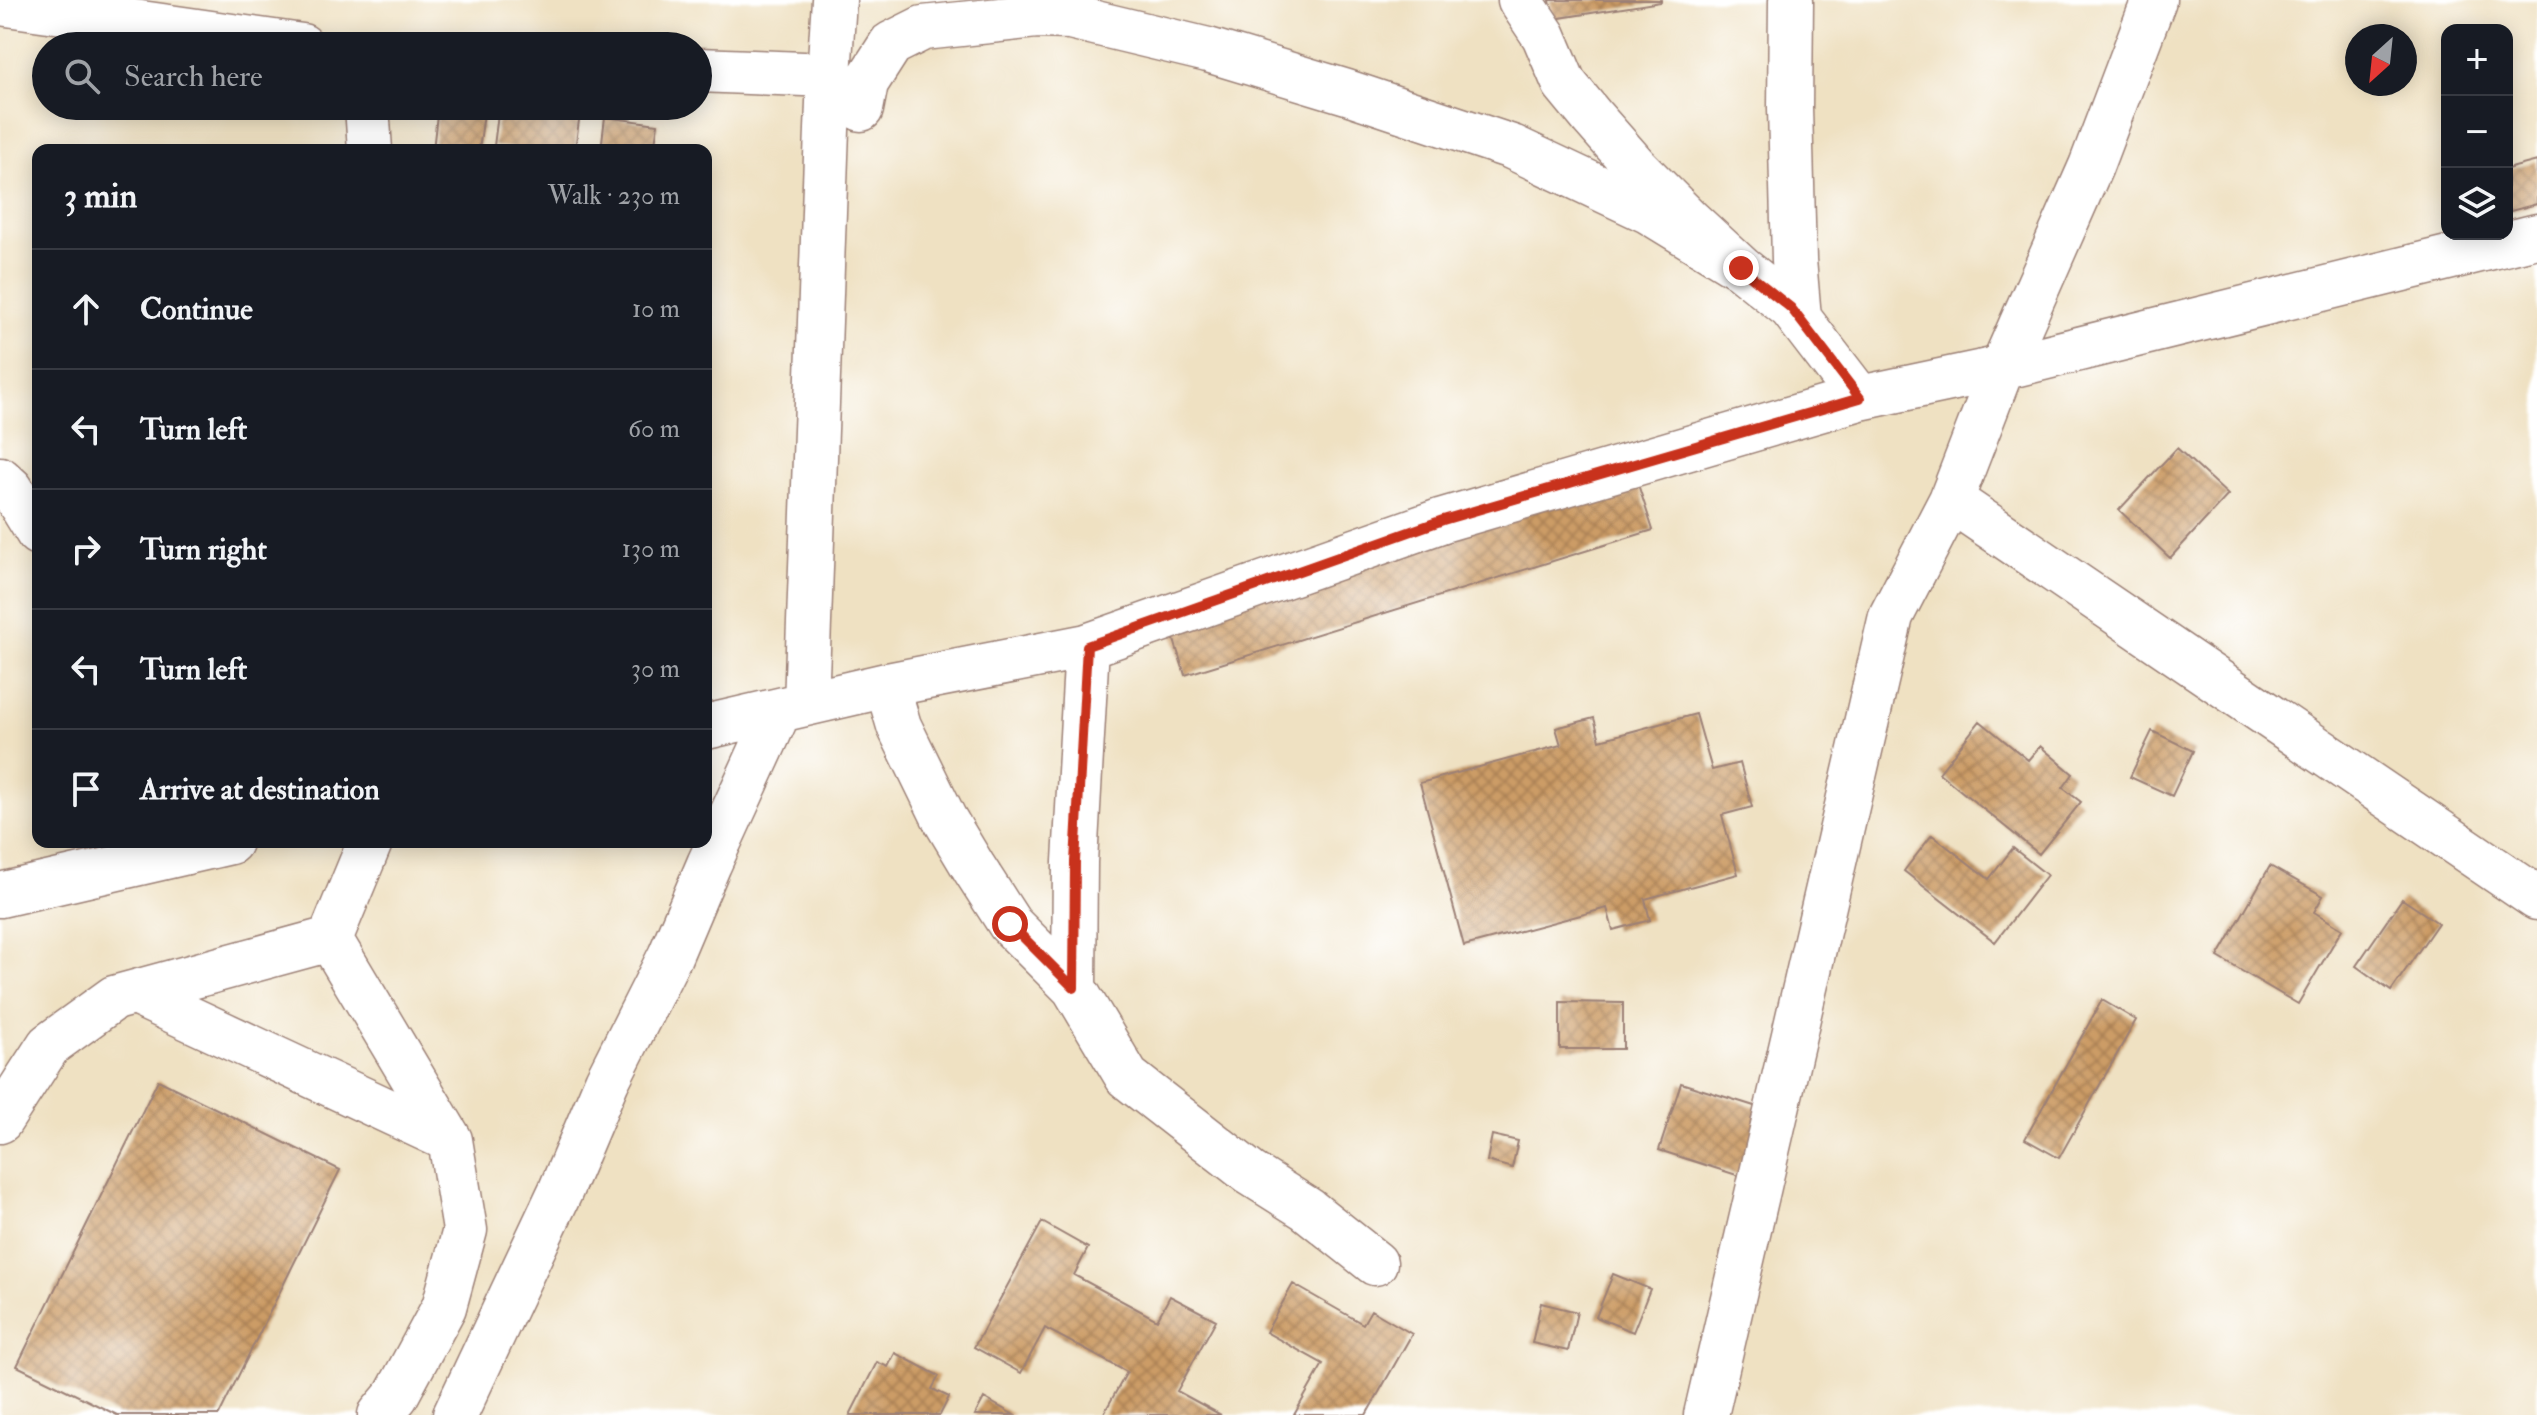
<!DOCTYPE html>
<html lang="en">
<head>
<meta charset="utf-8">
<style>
  :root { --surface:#171b24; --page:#242831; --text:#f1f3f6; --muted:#9ea1a6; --line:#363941 }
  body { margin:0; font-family:"IM FELL Double Pica",serif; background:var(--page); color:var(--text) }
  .controls { position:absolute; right:24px; top:24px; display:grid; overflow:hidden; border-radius:16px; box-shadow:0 4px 20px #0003 }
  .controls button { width:72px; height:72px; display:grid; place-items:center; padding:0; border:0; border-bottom:2px solid var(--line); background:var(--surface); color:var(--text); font:40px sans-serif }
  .compass { position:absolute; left:2345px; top:24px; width:72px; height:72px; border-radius:50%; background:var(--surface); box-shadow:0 4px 20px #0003; rotate:207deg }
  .stop { position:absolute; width:24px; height:24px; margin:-18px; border:6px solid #c8321e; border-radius:50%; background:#fff }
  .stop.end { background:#c8321e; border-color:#fff; box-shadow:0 2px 8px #0008 }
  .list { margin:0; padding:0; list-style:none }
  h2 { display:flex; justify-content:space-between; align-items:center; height:104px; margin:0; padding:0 32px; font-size:34px }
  h2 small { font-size:26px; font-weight:400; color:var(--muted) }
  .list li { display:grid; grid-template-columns:52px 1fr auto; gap:24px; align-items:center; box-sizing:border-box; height:120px; padding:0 32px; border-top:2px solid var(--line) }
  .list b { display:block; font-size:30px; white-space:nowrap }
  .list em { font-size:26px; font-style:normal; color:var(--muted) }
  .icon { flex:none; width:44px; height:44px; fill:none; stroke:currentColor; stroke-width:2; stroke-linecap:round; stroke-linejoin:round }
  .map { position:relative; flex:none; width:2537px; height:1415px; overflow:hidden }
  .search { position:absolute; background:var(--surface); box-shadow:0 4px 20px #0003; left:32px; top:32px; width:680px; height:88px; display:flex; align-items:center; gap:20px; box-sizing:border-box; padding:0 28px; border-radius:44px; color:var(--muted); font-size:30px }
  .panel { position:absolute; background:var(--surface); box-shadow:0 4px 20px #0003; left:32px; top:144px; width:680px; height:704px; border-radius:16px }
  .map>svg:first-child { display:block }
</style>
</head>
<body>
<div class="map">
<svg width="2537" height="1415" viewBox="0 0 2537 1415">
  <defs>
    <pattern id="building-cross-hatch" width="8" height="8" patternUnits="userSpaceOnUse" patternTransform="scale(2)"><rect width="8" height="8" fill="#cc9c66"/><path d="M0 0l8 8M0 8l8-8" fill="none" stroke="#a87f54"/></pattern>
  </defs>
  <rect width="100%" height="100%" fill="#fff"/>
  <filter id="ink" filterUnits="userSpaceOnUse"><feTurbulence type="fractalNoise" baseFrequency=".0125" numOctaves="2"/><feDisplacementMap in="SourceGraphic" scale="16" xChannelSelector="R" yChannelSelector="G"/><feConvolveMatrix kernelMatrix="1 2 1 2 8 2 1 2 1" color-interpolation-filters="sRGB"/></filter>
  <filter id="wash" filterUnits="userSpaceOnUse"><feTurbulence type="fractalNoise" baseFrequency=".006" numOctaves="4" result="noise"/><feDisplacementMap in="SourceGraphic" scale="32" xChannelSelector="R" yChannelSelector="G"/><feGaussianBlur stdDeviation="1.8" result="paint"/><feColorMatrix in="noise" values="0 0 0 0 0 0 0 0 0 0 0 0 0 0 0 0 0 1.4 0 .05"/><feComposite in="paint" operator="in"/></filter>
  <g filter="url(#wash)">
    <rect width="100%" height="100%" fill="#efe1c2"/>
    <g id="blocks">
      <path fill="url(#building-cross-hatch)" d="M1550 0H1661V2L1553 19Z
        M438 106H485L479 150H433Z
        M499 106H529L580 113 575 150H524L494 146Z
        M605 117 658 124 654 150H601Z
        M2537 161V204L2507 212V169Z
        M2177 448 2228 495 2170 558 2119 510Z
        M1631 463 1653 530 1185 675 1164 608Z
        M1696 714 1712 770 1740 763 1752 807 1722 815 1738 874 1645 899 1650 920 1613 930 1607 908 1464 946 1420 783 1561 745 1556 728 1594 718 1600 740Z
        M1980 721 2028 760 2040 746 2073 774 2063 788 2081 802 2039 854 1939 773Z
        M2152 731 2193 751 2172 796 2130 777Z
        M1932 835 1989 879 2013 848 2047 875 1995 942 1904 871Z
        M2270 866 2323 896 2314 912 2342 929 2298 1004 2218 957Z
        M2402 899 2438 923 2391 991 2356 966Z
        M2102 1000 2136 1020 2059 1158 2025 1139Z
        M1560 1002 1623 1003V1049H1560Z
        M158 1080 340 1170 219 1415H117L17 1366Z
        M1681 1083 1770 1111 1749 1179 1659 1150Z
        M1492 1135 1518 1141 1512 1168 1487 1161Z
        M1042 1222 1088 1248 1074 1275 1157 1320 1170 1296 1216 1320 1177 1391 1221 1415H1103L1127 1372 1045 1328 1021 1373 974 1347Z
        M1613 1274 1650 1289 1633 1332 1596 1317Z
        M1293 1284 1363 1324 1371 1310 1412 1334 1366 1415H1294L1323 1364 1266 1332Z
        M1541 1303 1577 1312 1568 1351 1532 1343Z
        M895 1353 939 1376 932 1389 949 1397 940 1415H850L877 1362 888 1367Z
        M984 1398 1014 1415H975Z"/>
    </g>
  </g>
  <g filter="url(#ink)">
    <use href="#blocks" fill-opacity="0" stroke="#9c8076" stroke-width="2"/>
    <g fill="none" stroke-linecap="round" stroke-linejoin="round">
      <defs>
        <path id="minor" d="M1520 0 1544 36 1564 83 1592 117 1635 166 1690 221 1741 268 1791 308 1860 398
          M1791 0 1790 108 1794 260 1799 318
          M0 3 302 46
          M698 70 829 75 848 96
          M367 106 370 150
          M861 109 866 83 891 44 923 28 1037 16 1070 17 1208 50 1347 92 1512 147 1648 211 1741 268
          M0 479 11 489 38 533
          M1951 500 2537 898
          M887 685 899 726 944 818 974 868 1010 924 1074 988 1127 1077 1250 1173 1307 1209 1375 1263
          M806 704 829 75 834 0
          M706 727 887 685 1087 646 1443 520 1860 398 2002 368 2537 236
          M0 895 230 842
          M330 939 450 1140 465 1230 444 1307 396 1396 380 1415
          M330 939 370 842
          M1074 988 1075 862 1087 646
          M135 993 450 1140
          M0 1121 49 1045 114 998 330 939
          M455 1415 560 1192 607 1081 670 956 709 864 779 711
          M1706 1415 1891 616 1951 500 2002 368 2091 166 2154 0"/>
      </defs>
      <use href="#minor" stroke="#9c8076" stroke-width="47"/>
      <use href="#minor" stroke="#fff" stroke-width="44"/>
    </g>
  </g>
  <g fill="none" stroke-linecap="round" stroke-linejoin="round" filter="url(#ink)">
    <path stroke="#c8321e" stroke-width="10" d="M1010 924 1074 988 1075 862 1087 646 1443 520 1860 398 1791 308 1741 268"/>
  </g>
</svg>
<div class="controls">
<button>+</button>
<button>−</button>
<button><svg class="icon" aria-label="layers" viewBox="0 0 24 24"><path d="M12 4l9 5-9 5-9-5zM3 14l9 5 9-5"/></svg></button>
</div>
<svg class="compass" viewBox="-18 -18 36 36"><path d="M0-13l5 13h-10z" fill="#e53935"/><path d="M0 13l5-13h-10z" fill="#9ea1a6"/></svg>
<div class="stop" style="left:1010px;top:924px"></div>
<div class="stop end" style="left:1741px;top:268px"></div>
<div class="search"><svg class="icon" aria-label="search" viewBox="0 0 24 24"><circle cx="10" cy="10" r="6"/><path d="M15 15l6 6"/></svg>Search here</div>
<section class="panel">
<h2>3 min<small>Walk · 230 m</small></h2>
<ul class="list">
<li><svg class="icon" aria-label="ahead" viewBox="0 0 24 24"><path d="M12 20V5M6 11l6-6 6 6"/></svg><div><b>Continue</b></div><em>10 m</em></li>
<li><svg class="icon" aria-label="left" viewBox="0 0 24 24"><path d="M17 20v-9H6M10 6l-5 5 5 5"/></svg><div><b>Turn left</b></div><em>60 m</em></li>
<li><svg class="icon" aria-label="right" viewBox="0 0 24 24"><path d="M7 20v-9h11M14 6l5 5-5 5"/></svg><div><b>Turn right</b></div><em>130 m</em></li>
<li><svg class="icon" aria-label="left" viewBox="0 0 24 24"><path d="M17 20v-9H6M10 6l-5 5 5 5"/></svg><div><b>Turn left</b></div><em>30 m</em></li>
<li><svg class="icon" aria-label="arrive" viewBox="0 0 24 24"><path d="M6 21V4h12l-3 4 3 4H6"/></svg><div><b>Arrive at destination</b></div></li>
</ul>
</section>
</div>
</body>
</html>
